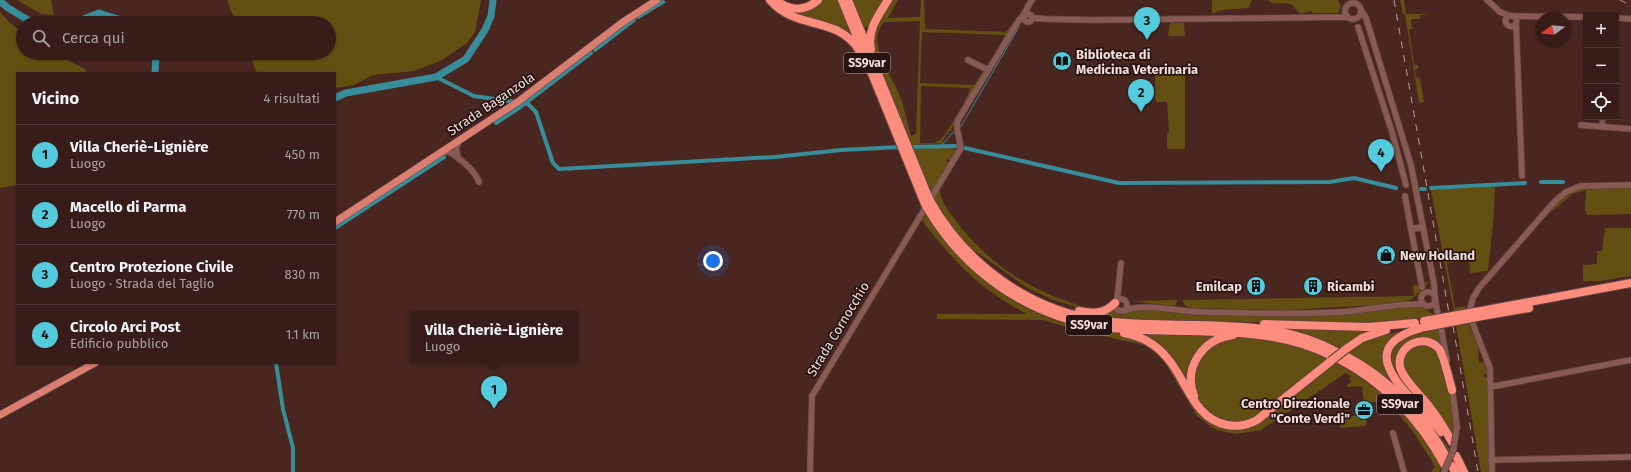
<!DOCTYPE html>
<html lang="it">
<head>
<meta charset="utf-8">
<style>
  :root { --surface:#381c19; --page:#3f2522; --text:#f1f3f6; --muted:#aba1a2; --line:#523a38; --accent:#53cbdc }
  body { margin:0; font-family:"Fira Sans",sans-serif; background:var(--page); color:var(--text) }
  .controls { position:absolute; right:12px; top:12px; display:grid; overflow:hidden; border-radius:0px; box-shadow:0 1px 3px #0004 }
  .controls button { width:36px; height:36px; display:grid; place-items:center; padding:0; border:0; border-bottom:1px solid var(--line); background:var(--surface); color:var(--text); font:20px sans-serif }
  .compass { position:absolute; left:1535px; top:12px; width:36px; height:36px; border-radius:50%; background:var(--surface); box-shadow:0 1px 3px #0004; rotate:254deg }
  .you { position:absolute; left:713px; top:261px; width:14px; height:14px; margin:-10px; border:3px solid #fff; border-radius:50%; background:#1a73e8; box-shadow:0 0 0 6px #1a73e833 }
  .badge { display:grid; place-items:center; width:26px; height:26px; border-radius:50%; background:var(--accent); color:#111; font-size:13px; font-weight:700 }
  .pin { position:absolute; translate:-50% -33px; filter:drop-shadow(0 1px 2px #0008) }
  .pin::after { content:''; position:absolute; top:21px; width:14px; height:12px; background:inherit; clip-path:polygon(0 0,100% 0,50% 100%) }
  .popup { position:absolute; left:410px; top:311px; width:168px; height:52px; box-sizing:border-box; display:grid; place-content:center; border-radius:0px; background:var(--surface); filter:drop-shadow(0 1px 3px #0005); font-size:13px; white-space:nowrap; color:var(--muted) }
  .popup b { font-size:15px; color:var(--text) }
  .popup::after { content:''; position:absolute; left:50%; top:100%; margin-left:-8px; border:8px solid transparent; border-top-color:var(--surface) }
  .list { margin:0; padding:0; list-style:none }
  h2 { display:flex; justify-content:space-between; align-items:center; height:52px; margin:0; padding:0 16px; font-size:17px }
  h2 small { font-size:13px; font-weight:400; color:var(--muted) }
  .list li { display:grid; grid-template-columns:26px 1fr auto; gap:12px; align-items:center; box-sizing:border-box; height:60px; padding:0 16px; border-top:1px solid var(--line) }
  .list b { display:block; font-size:15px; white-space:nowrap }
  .list p { margin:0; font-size:13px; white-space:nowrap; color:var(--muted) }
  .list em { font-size:13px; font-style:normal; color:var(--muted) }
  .icon { flex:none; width:22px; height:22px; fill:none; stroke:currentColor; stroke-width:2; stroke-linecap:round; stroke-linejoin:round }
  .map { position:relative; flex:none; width:1631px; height:472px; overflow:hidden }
  .search { position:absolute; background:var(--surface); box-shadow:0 1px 3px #0004; left:16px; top:16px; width:320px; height:44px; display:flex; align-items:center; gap:10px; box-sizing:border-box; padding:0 14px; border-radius:22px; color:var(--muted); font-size:15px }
  .panel { position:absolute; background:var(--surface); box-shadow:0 1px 3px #0004; left:16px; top:72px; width:320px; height:292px; border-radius:0px }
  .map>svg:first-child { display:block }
</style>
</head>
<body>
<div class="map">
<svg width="1631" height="472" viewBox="0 0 1631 472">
  <rect width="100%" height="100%" fill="#4a2621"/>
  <path fill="#644f13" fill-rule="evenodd" d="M17 0H51L54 15 41 14Z
    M227 0H481L475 32 467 43 440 61 414 71 373 75 354 85 335 88V73H257L249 53H329V23H236Z
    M821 0H838L850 34 784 10Z
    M852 0H886L870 26 865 27 862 25Z
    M890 0H898L888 18 920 17 921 0H924L925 28 927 29 1006 32 1016 21 1000 46 1005 35 922 32 920 83 974 85 983 72 984 73 951 129 952 130 946 135 942 143 911 145 873 50 872 34ZM920 21 916 134 911 136C907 123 905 109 900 96 892 75 865 44 884 22ZM921 86 970 88C970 95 946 135 941 139 936 144 926 143 920 143Z
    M1212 0H1252L1248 8C1234 10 1225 7 1212 14Z
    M1268 0H1338L1341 6 1338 13H1313L1311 11 1300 14 1291 4 1272 3Z
    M1400 0H1404L1406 14H1432L1420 15V19H1411L1412 29H1409L1414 65H1418V69L1415 70 1416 77 1420 78 1424 102H1419L1405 14H1403Z
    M0 12 10 23 23 33V53H53L85 69 86 73H17V185L0 188Z
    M1170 23H1184L1185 36H1168Z
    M1168 66 1185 68V149H1167V133H1169L1167 102H1157L1155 99V69L1157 67Z
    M944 147 958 150 952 161 947 159 946 161 949 163 932 194 912 149Z
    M1495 186 1494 214 1488 271 1470 273 1469 261 1447 263 1455 308 1465 306V310L1454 312 1431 190Z
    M940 187C939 198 946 208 953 217 981 256 1020 285 1066 301 1074 303 1083 308 1092 308 1099 308 1106 305 1112 301L1102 309H1082L1051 299 1026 287 965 244 954 230 933 197Z
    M1631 187V214L1587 215 1585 210 1586 190 1572 194 1553 211 1551 209C1576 182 1596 188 1631 187Z
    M925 212C963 270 1012 312 1082 328 1103 333 1127 331 1146 343 1169 356 1193 398 1209 421L1246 428 1336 362C1366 381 1393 400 1416 429 1426 440 1433 455 1441 468L1439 472H1431L1435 466 1412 430 1390 404 1387 402H1364L1362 386 1348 387 1347 384 1351 383 1350 376 1359 381 1346 373 1261 430 1236 434 1216 430 1197 416 1162 358 1144 345 1076 330 1044 320 937 319V314H1027C982 291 954 262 924 223L921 218Z
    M1605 228H1631V276L1600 281H1583V265L1597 264V251H1602Z
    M1426 282H1428L1425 288 1410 300 1377 305 1287 310 1192 308 1185 306 1183 300 1414 296 1413 286Z
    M1177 300 1176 305 1172 306 1132 301Z
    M1416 306 1426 309 1434 315 1396 323 1363 325 1134 319 1093 315 1112 310C1125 321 1124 309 1136 309 1155 309 1175 314 1194 315 1268 317 1342 316 1416 306Z
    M1468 323 1478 346 1479 362 1486 363 1488 374H1484V377H1488L1489 472H1481L1456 325Z
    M1275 327 1381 329 1341 349 1309 336Z
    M1438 329 1443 351 1422 339 1397 360 1443 430 1398 380 1389 360 1394 343 1421 332Z
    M1399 332 1391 342 1385 360 1450 450 1449 453 1429 422 1347 353C1363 340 1379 335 1399 332Z
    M1145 334H1147L1215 336 1204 345 1189 386Z
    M1231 338C1266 336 1297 345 1329 358 1308 376 1271 412 1247 421 1211 434 1180 390 1201 357 1203 354 1205 349 1208 347 1215 343 1224 341 1231 338Z
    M1421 343 1437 349C1446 379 1457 409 1452 439L1403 370 1404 353Z
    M1366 415V426L1340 428 1339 417Z"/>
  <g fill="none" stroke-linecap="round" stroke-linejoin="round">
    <path stroke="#378d99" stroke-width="1" d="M960 128 1019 27
      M938 146 944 143 953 132"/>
    <path stroke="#378d99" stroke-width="4" d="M658 5 663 2
      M638 17 656 6
      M595 50 634 20
      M436 77 474 96 528 104 536 112 553 163 559 169 775 157 841 150 901 147
      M496 123 519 108 591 53
      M908 147 956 146 1119 183 1330 182 1354 178 1396 188
      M1541 182H1563
      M1431 188 1525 183
      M1421 189H1425
      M335 228 444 157
      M276 363 283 409 293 448V472"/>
    <path stroke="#378d99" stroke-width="7" d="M0 1 8 8 33 23
      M73 23 99 13 131 23
      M155 73 156 53
      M335 98 346 93 436 77 466 59 485 30 491 16 493 0"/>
    <defs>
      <path id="minor" d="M1487 0 1500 12 1510 16
        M1345 11a8 8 0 1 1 16 0a8 8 0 1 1-16 0Z
        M1361 10 1366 18 1411 165 1434 284 1435 298
        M1024 18a4 4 0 1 1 8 0a4 4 0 1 1-8 0Z
        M1031 15 1034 18 1046 19 1094 20 1348 17
        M1505.5 21a5.5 5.5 0 1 1 11 0a5.5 5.5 0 1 1-11 0Z
        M1511 16 1586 17
        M1616 18 1631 19
        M1516 23 1522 176
        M1358 27 1392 132 1406 185
        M968 60 988 70
        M1581 125 1631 129
        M1602 127 1603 117
        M441 152H450C462 161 474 169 479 182
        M458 158 456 148 459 141
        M932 196 960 150C962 139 954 131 958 120L1019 20C1025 15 1027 7 1032 0
        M1405 196 1411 229 1423 227
        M1411 229 1422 287
        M1421 299a7 7 0 1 1 14 0a7 7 0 1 1-14 0Z
        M1115 305a6 6 0 1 1 12 0a6 6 0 1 1-12 0Z
        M1435 299 1438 315
        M1117 301 1121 263
        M1470 309 1473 298 1479 288 1555 201 1566 192 1581 186 1631 185
        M1124 311C1143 302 1180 312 1202 312 1249 313 1295 315 1342 312 1369 310 1397 303 1424 304
        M1472 322 1490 368 1492 472
        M1441 328 1447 361
        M1452 387 1457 427
        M1490 387 1631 360
        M1393 433 1404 472
        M1491 460 1631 457
        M810 472 812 396 924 210"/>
      <path id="major" d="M335 222 519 101 623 22 657 0
        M0 415 95 363"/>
      <path id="highway" d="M770 0C796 31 837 15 859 50
        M776 0C789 11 805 12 818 0
        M842 0 925 204C962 270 1027 316 1103 327 1131 331 1160 330 1188 331 1238 332 1286 333 1332 356
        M848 0 929 199C965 264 1028 310 1103 321 1134 325 1165 324 1196 325 1246 326 1293 328 1337 352
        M871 49C867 30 878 16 888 0
        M1079 311C1094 314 1104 314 1115 303
        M1481 311 1631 283
        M1482 316 1529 308
        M1264 324 1368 327 1415 323
        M1421 328C1344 350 1417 399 1441 432
        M1124 333C1141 336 1157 345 1168 359 1187 381 1194 419 1227 425 1238 427 1248 425 1257 420L1331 361
        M1346 349 1362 338 1386 330
        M1344 355C1388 378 1423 415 1447 458
        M1339 359C1384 383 1420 420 1444 464
        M1194 396C1183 367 1203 339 1233 335
        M1452 442C1446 431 1439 419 1431 409 1423 397 1403 380 1400 367 1396 345 1425 332 1439 349 1443 354 1450 382 1452 390
        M1456 456 1464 472
        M1452 466 1455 472"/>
    </defs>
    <use href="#minor" stroke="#65433e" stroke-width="7"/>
    <use href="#major" stroke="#65433e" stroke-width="8"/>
    <use href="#highway" stroke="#65433e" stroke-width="10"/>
    <use href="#minor" stroke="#875a53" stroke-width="5.5"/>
    <use href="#major" stroke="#db7e72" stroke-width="7"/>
    <use href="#highway" stroke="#fb8c7e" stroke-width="8"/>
    <path stroke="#b99c98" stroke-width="1" stroke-dasharray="7 7" stroke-linecap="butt" d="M1394 0 1449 313
      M1620 0 1631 6
      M1453 326 1478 472"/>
    <defs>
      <path id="minor-bridge" d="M1444 472 1453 451 1457 427"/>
      <path id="highway-bridge" d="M1424 321 1481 311
        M1425 327 1482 316
        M1331 361 1346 349"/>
    </defs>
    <use href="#minor-bridge" stroke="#65433e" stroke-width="7" stroke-linecap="butt"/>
    <use href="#highway-bridge" stroke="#65433e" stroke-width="10" stroke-linecap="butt"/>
    <use href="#minor-bridge" stroke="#875a53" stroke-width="5.5"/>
    <use href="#highway-bridge" stroke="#fb8c7e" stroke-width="8"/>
  </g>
  <defs>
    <symbol id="library-disc" viewBox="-11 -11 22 22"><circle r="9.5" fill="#53cbdc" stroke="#251412"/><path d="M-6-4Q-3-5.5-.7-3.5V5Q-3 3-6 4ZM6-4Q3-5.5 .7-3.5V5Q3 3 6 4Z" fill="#111"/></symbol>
    <symbol id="shop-disc" viewBox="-11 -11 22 22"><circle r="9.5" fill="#53cbdc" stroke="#251412"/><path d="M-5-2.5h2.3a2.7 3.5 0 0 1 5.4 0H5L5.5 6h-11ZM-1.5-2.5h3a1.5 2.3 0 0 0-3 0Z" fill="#111"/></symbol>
    <symbol id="building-disc" viewBox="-11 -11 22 22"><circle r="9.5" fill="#53cbdc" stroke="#251412"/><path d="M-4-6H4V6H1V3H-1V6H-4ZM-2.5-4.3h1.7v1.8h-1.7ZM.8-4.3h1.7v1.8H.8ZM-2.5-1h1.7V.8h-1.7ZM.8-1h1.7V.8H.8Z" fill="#111"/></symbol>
    <symbol id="office-disc" viewBox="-11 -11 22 22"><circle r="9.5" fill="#53cbdc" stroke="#251412"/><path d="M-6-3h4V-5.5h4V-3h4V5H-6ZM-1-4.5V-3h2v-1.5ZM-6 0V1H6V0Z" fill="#111"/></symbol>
  </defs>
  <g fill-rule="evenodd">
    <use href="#library-disc" x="1051" y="50" width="22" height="22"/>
    <use href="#shop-disc" x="1375" y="244" width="22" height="22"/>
    <use href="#building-disc" x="1245" y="275" width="22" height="22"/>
    <use href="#building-disc" x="1302" y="275" width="22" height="22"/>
    <use href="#office-disc" x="1353" y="399" width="22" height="22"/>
  </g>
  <g text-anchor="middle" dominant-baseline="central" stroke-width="3.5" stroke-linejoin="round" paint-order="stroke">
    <g fill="#251412" stroke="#b7a09d" stroke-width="1">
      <rect x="844" y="53" width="46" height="20" rx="3"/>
      <rect x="1066" y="315" width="46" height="20" rx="3"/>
      <rect x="1377" y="394" width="46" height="20" rx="3"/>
    </g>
    <g font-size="12" font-weight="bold" fill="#f5dcd8">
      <text x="867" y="63">SS9var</text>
      <text x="1089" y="325">SS9var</text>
      <text x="1400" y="404">SS9var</text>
    </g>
    <g font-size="13" font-weight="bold" fill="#f5dcd8" stroke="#251412" text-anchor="start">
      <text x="1076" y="54">Biblioteca di<tspan x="1076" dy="15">Medicina Veterinaria</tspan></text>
      <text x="1400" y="255">New Holland</text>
      <text x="1242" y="286" text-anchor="end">Emilcap</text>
      <text x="1327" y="286">Ricambi</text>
      <text x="1350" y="403" text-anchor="end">Centro Direzionale<tspan x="1350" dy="15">"Conte Verdi"</tspan></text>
    </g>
    <g font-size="13" fill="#f5dcd8" stroke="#251412">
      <text transform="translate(491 104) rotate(-34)">Strada Baganzola</text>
      <text transform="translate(838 329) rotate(-59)">Strada Cornocchio</text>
    </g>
  </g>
</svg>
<div class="controls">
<button>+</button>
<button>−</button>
<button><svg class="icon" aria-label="locate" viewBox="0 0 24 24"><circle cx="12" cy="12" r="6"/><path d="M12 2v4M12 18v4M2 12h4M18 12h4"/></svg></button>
</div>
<svg class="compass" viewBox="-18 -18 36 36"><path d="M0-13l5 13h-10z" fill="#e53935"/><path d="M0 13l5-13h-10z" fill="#aba1a2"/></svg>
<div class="you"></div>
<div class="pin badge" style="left:494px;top:409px">1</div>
<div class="popup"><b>Villa Cheriè-Lignière</b>Luogo</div>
<div class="pin badge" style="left:1141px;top:112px">2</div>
<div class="pin badge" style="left:1147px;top:40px">3</div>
<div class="pin badge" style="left:1381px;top:172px">4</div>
<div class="search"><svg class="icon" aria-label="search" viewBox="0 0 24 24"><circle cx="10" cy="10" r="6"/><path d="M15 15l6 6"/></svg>Cerca qui</div>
<section class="panel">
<h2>Vicino<small>4 risultati</small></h2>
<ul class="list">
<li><span class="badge">1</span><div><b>Villa Cheriè-Lignière</b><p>Luogo</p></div><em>450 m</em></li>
<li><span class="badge">2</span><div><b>Macello di Parma</b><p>Luogo</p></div><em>770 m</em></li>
<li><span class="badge">3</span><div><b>Centro Protezione Civile</b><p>Luogo · Strada del Taglio</p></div><em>830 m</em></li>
<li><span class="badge">4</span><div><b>Circolo Arci Post</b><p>Edificio pubblico</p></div><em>1.1 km</em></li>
</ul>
</section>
</div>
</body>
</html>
